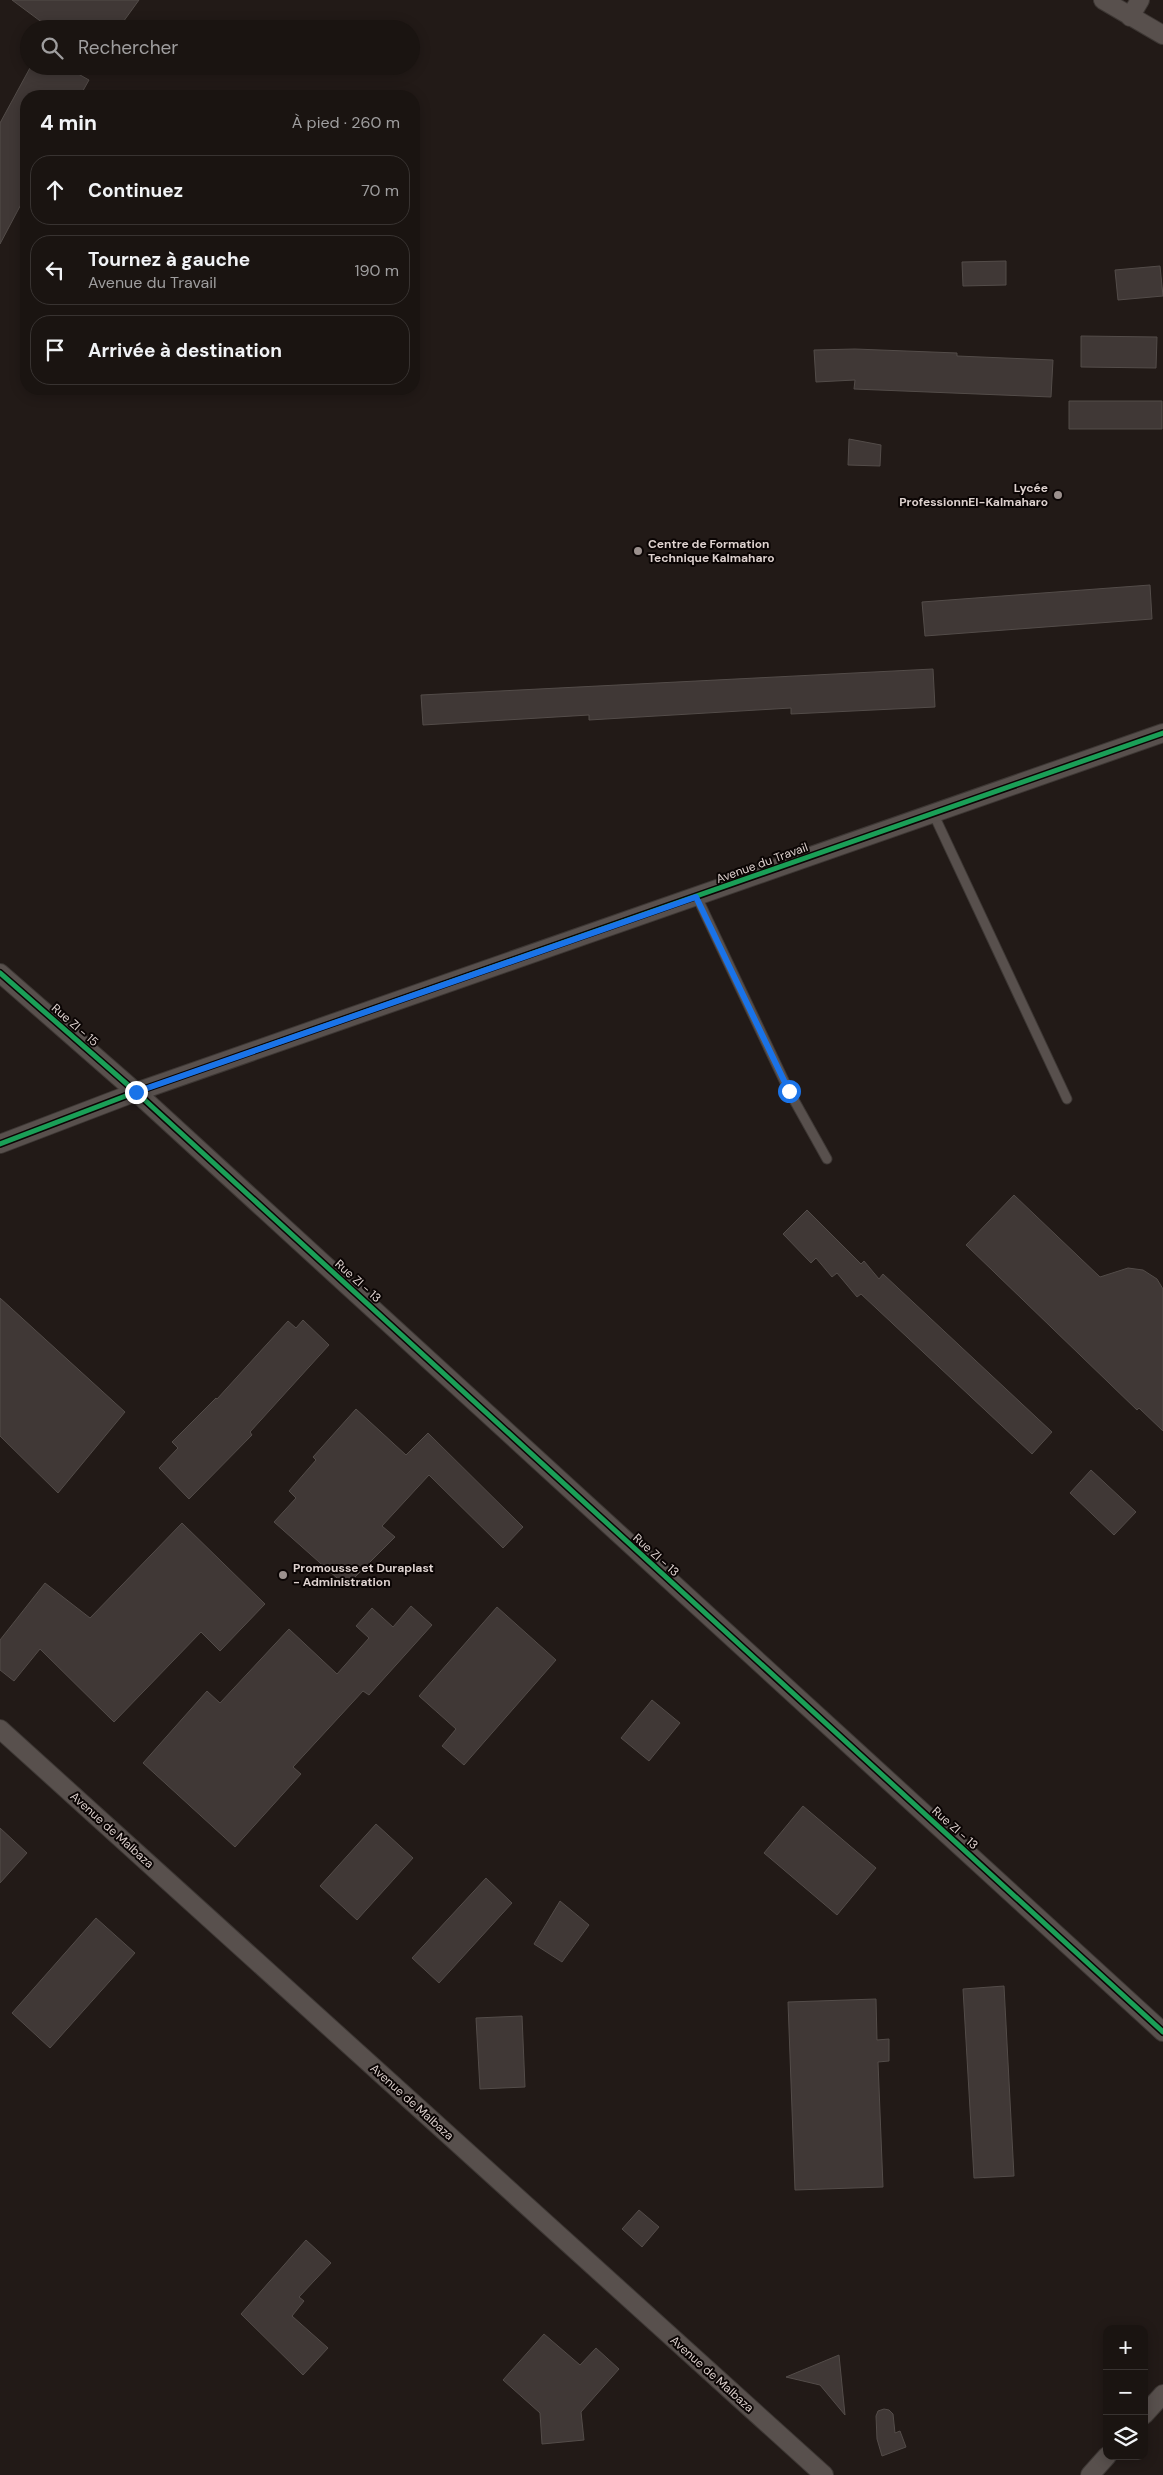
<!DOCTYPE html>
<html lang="fr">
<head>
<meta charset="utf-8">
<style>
  :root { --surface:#1a1411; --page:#231d1a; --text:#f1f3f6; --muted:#9f9e9f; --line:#383331 }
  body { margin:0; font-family:"DM Sans",sans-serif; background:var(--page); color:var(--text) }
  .controls { position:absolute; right:15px; bottom:15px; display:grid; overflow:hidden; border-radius:10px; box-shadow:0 2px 12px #0003 }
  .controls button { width:45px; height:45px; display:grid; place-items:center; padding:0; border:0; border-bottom:1px solid var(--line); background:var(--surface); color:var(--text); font:25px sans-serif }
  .stop { position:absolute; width:15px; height:15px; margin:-11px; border:4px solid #1a73e8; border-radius:50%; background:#fff }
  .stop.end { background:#1a73e8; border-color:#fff; box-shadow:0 1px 5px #0008 }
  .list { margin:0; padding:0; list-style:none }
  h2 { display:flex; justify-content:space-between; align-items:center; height:65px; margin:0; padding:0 20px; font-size:21px }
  h2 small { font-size:16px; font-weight:400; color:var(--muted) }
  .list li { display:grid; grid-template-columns:32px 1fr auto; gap:15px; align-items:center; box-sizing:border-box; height:70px; margin:0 10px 10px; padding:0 10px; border:1px solid var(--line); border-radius:20px }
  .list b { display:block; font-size:19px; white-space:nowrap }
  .list p { margin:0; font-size:16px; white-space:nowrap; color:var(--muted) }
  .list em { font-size:16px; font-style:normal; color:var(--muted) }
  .icon { flex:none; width:28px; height:28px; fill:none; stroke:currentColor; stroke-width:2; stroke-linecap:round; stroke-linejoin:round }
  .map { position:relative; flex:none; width:1163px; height:2475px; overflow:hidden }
  .search { position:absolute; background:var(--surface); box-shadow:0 2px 12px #0003; left:20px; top:20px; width:400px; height:55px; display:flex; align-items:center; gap:12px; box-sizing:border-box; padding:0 18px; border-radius:28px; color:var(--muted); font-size:19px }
  .panel { position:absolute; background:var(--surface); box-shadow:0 2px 12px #0003; left:20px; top:90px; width:400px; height:305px; border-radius:20px }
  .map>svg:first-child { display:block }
</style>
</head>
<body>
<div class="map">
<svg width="1163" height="2475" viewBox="0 0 1163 2475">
  <rect width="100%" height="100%" fill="#221a17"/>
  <path fill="#403836" stroke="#534c49" d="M12 0H139L118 29H51Z
    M31 66H64L89 80 80 96H26V195L0 244V123Z
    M1006 261V285L963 286 962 262Z
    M1160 266 1163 296 1118 300 1115 270Z
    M1081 336 1157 337 1156 368 1081 367Z
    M855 349 957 353V356L1053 360 1051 397 854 389 855 380 816 382 814 350Z
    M1069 401H1162V429H1069Z
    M849 439 881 445 880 466 848 465Z
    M1150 585 1152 619 925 636 922 602Z
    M933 669 935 707 791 714V708L589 720V715L423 725 421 695Z
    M1014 1195 1100 1277 1128 1268 1143 1270 1157 1279 1163 1289V1431L1139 1408 1137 1410 966 1245Z
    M807 1210 861 1264 864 1261 879 1279 883 1274 1052 1432 1032 1454 861 1294 857 1297 837 1273 832 1277 816 1258 811 1263 783 1234Z
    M0 1298 125 1412 58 1493 0 1436Z
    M303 1320 329 1345 250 1432 252 1435 189 1499 159 1468 178 1448 172 1442 216 1398 217 1399 288 1321 296 1328Z
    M356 1409 406 1455 428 1433 523 1527 503 1548 429 1475 382 1526 395 1537 346 1586 274 1522 296 1498 289 1491 316 1460 313 1457Z
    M1091 1470 1136 1512 1114 1535 1070 1493Z
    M182 1523 265 1604 220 1651 201 1632 114 1722 40 1649 14 1681 0 1670V1640L45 1583 90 1618Z
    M411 1606 432 1625 369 1695 363 1691 293 1767 301 1774 235 1847 143 1763 207 1691 220 1703 289 1629 337 1674 369 1638 356 1626 372 1608 393 1627Z
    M497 1607 556 1660 464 1765 442 1746 456 1729 419 1696Z
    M652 1700 680 1723 649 1761 621 1738Z
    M803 1806 876 1868 837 1915 764 1853Z
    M376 1824 413 1858 357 1920 320 1886Z
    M0 1828 27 1853 0 1883Z
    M486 1878 512 1903 439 1983 412 1958Z
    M560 1901 589 1925 562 1962 534 1944Z
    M96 1918 135 1953 50 2048 12 2013Z
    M1004 1986 1014 2176 974 2178 963 1989Z
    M876 1999 877 2040 889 2039V2061L878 2062 883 2187 795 2190 788 2002Z
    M522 2016 525 2087 480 2089 476 2018Z
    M639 2210 659 2227 642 2247 622 2229Z
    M306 2240 331 2263 299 2297 304 2301 292 2316 328 2348 303 2375 241 2314Z
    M544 2334 580 2365 596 2348 619 2369 581 2412 584 2440 542 2444 540 2413 503 2380Z
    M839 2355 845 2415 820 2385 786 2377Z
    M884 2409 889 2410 893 2414 895 2433 900 2431 906 2447 882 2456 877 2439 876 2416 878 2411Z"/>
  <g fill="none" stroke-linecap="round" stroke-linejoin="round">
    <defs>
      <path id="service" d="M933 813 1067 1099
        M697 897 789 1091 827 1159"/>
      <path id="minor" d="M1103 0 1163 35
        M1130 17 1140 0
        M0 973 136 1092 1163 2032
        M0 1144 136 1092 1163 733
        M0 1729 824 2475
        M1144 2415 1163 2394
        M1090 2475 1107 2456"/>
    </defs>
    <use href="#service" stroke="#3d3734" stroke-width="11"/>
    <use href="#minor" stroke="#3d3734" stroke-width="20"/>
    <use href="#service" stroke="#58504d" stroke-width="9"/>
    <use href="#minor" stroke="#58504d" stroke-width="18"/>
    <defs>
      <path id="cycleway" d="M0 973 136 1092 1163 2032
        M0 1144 136 1092 1163 733"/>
    </defs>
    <use href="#cycleway" stroke="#0b0504" stroke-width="8"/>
    <use href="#cycleway" stroke="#1a9f57" stroke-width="5"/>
  </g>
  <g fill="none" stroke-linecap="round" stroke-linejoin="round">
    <path stroke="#1a73e8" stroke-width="6" d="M136 1092 696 897 789 1091"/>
  </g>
  <g fill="#9c918e" stroke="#0b0504" stroke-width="2">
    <circle cx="1058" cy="495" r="5"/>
    <circle cx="638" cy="551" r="5"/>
    <circle cx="283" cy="1575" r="5"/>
  </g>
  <g text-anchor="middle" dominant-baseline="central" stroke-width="4" stroke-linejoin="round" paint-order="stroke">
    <g font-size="12" font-weight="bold" fill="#ddd1ce" stroke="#0b0504" text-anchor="start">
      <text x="1048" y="488" text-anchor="end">Lycée<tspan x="1048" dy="14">ProfessionnEl-Kalmaharo</tspan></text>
      <text x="648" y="544">Centre de Formation<tspan x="648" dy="14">Technique Kalmaharo</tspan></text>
      <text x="293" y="1568">Promousse et Duraplast<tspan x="293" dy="14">- Administration</tspan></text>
    </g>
    <g font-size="12" fill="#ddd1ce" stroke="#0b0504">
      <text transform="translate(762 863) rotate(-20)">Avenue du Travail</text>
      <text transform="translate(75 1025) rotate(41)">Rue ZI - 15</text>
      <text transform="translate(358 1281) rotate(42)">Rue ZI - 13</text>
      <text transform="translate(656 1555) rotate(42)">Rue ZI - 13</text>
      <text transform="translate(955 1828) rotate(42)">Rue ZI - 13</text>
      <text transform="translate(112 1830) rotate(42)">Avenue de Malbaza</text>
      <text transform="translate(412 2102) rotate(42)">Avenue de Malbaza</text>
      <text transform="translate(712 2374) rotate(42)">Avenue de Malbaza</text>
    </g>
  </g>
</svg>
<div class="controls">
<button>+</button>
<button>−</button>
<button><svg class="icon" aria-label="layers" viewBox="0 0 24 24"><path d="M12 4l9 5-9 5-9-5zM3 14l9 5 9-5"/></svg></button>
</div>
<div class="stop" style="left:789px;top:1091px"></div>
<div class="stop end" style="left:136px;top:1092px"></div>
<div class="search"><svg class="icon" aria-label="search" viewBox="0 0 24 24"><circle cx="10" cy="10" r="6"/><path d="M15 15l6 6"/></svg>Rechercher</div>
<section class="panel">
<h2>4 min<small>À pied · 260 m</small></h2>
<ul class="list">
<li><svg class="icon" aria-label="ahead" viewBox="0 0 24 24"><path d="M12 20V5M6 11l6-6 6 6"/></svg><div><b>Continuez</b></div><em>70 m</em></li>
<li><svg class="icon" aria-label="left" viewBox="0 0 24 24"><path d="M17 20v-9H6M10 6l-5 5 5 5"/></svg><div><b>Tournez à gauche</b><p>Avenue du Travail</p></div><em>190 m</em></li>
<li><svg class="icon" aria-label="arrive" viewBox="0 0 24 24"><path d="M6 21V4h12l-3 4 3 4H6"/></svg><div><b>Arrivée à destination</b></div></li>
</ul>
</section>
</div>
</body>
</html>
